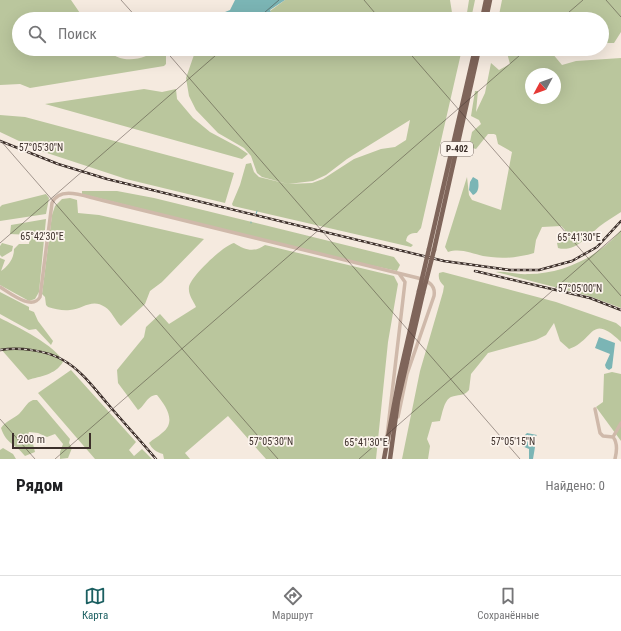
<!DOCTYPE html>
<html lang="ru">
<head>
<meta charset="utf-8">
<style>
  :root { --surface:#fff; --page:#f2f2f2; --text:#202124; --muted:#757577; --line:#e0e0e0; --accent:#1b5f61 }
  body { margin:0; font-family:"Roboto Condensed",sans-serif; background:var(--page); color:var(--text) }
  .compass { position:absolute; left:525px; top:68px; width:36px; height:36px; border-radius:50%; background:var(--surface); box-shadow:0 4px 16px #0002; rotate:229deg }
  .scale { position:absolute; left:12px; bottom:10px; width:79px; box-sizing:border-box; padding-left:4px; border:2px solid #3c2f2a; border-top:0; font-size:11px; line-height:14px; white-space:nowrap; color:#3c2f2a; -webkit-text-stroke:3px #fcf4ed; paint-order:stroke }
  .list { margin:0; padding:0; list-style:none }
  h2 { display:flex; justify-content:space-between; align-items:center; height:52px; margin:0; padding:0 16px; font-size:17px }
  h2 small { font-size:13px; font-weight:400; color:var(--muted) }
  .icon { flex:none; width:22px; height:22px; fill:none; stroke:currentColor; stroke-width:2; stroke-linecap:round; stroke-linejoin:round }
  .map { position:relative; flex:none; width:621px; height:459px; overflow:hidden }
  .search { position:absolute; background:var(--surface); box-shadow:0 4px 16px #0002; left:12px; right:12px; top:12px; height:44px; display:flex; align-items:center; gap:10px; box-sizing:border-box; padding:0 14px; border-radius:22px; color:var(--muted); font-size:15px }
  .sheet { height:116px; background:var(--surface) }
  nav { display:flex; justify-content:space-around; align-items:center; box-sizing:border-box; height:56px; border-top:1px solid var(--line); background:var(--surface); font-size:11px; color:var(--muted) }
  nav a { display:grid; justify-items:center; gap:2px }
  nav .on { color:var(--accent) }
  .map>svg:first-child { display:block }
</style>
</head>
<body>
<div class="map">
<svg width="621" height="459" viewBox="0 0 621 459">
  <rect width="100%" height="100%" fill="#f5eadf"/>
  <path fill="#bac69d" fill-rule="evenodd" d="M0 0H71L84 19H19V49H105C117 60 131 62 146 56 156 52 152 49 166 49V64L164 66 30 88 20 84 0 85Z
    M285 0H450L453 19H273L270 11Z
    M469 0H475L471 19H466Z
    M502 0H621V32L614 43H602V19H500L499 15Z
    M196 49H436V50L462 49 421 228 417 233C411 233 407 234 406 241L413 245 411 247 233 206 232 204 240 185 246 164 251 163 254 172 259 177 288 184 262 177 257 173 251 156 244 148 218 133 196 110 189 96 186 78ZM410 120 406 140 395 147 381 149 354 159 323 179 312 183 288 184 313 181 326 175 347 159Z
    M508 49 552 53 562 65 576 61 621 58V212C614 217 606 221 600 226 589 235 575 253 558 248L557 243 565 241V230L561 226 542 227 536 240 534 253C521 257 505 259 491 257 475 256 463 247 448 252L445 247 467 177 469 195 472 200 501 210 512 152 498 144 496 135 494 134H488L476 149 469 147 472 132 481 124 479 120 471 116 475 91H478L476 112 485 93 491 63 499 70 510 64 507 53ZM531 74H555V98H531Z
    M144 89 162 92 176 89 177 99 193 118 210 132 238 147 248 154 242 159 45 104Z
    M0 115 25 117 234 173 225 203 126 179 38 150 0 132Z
    M82 191H117L154 198 394 257 400 265 397 271 342 259 82 194Z
    M46 194 49 198 46 214 0 221V207L2 205Z
    M70 198 77 200 78 213 99 215 204 239 162 282 150 291 145 304 121 326C115 321 112 311 105 307 92 298 83 309 70 310 63 311 55 309 48 307L46 305 45 297 42 294 52 215 55 206 62 199Z
    M46 219 39 292 35 299 29 301 0 285V258L5 260 1 271C8 266 14 259 14 249L19 244H29L30 235 10 234 11 225Z
    M621 230V308L589 296 496 272C506 271 518 275 529 274 563 274 600 256 621 230Z
    M2 243 13 246 12 251 2 257 0 255V246Z
    M234 243C245 250 254 253 265 245L394 276 398 284 388 342 376 459H266L228 416 185 453 190 459H164L163 454C156 452 152 449 149 443 153 439 158 437 162 433 177 422 166 406 157 395 147 395 145 406 138 410L118 383 117 370 144 337 146 327 160 314 169 324 196 307C193 300 188 295 189 287 191 276 224 245 234 243Z
    M443 272 556 302 616 323 621 327V342C590 312 595 340 569 349L560 341 554 323 546 335 536 340 488 353 471 374 469 390C463 397 458 394 451 397 444 400 442 415 440 421L432 422 427 439 430 446 428 459H402L420 371 443 292 444 286C440 282 438 279 439 273Z
    M0 292 29 307V310L34 312 38 321 53 341 51 345 36 329 29 330 0 314Z
    M0 318C16 326 57 346 63 362 55 375 41 376 28 380L0 348Z
    M71 370 136 442 129 450 134 456 142 449 152 459H95L38 393Z
    M612 372 621 374V441L596 407 603 402 604 374Z
    M33 400H37L70 439 69 443 72 448 68 458 60 459V452L63 444 55 434 47 437 38 433 29 432 26 439 33 444 35 452 25 456C16 444 6 444 1 428 6 421 13 419 19 414 25 408 26 403 33 400Z
    M3 448 13 454 16 459H0V450Z"/>
  <path fill="#7bb5b5" d="M235 0H285L270 10 273 19C258 19 235 23 225 12L230 10Z
    M473 177 478 180C479 186 479 192 473 195L469 190 470 182Z
    M599 337 615 343 612 368 609 370 606 368 605 365 610 354 595 348Z
    M527 433 537 435 531 441 535 447 533 459H529V449L522 446 518 442Z"/>
  <g fill="none" stroke-linecap="round" stroke-linejoin="round">
    <path stroke="#7bb5b5" stroke-width="1" d="M256 214 257 211
      M251 223V222"/>
    <path stroke="#cfb9aa" stroke-width="3.5" d="M0 287C10 293 32 311 40 297L52 203C60 185 86 197 101 200L418 278C427 281 436 284 434 296L407 374 398 417
      M595 409 600 433 603 436 613 437C618 443 617 451 615 459
      M387 436 405 282 400 275
      M613 437 621 423"/>
    <path stroke="#7f655a" stroke-width="4.5" d="M482 19 486 0
      M486 19 490 0
      M429 249 475 49
      M434 250 479 49
      M384 459 399 378 419 291
      M390 459 398 401 423 293"/>
    <defs>
      <path id="rail" d="M0 141 58 164 107 179 444 261 510 270H539L572 261 597 247 621 221
        M475 271 590 298 621 310
        M0 350C19 347 46 350 63 360 81 370 94 388 107 403 123 422 140 440 156 459"/>
    </defs>
    <use href="#rail" stroke="#3c2f2a" stroke-width="2.5"/>
    <use href="#rail" stroke="#fcf4ed" stroke-width="1" stroke-dasharray="3" stroke-linecap="butt"/>
    <path stroke="#7f655a" stroke-width="4.5" d="M419 291 429 249
      M423 293 434 250"/>
  </g>
  <path fill="none" stroke="#3c2f2a" stroke-width="1" stroke-opacity="0.45" d="M121 0 138 19M364 0 380 19M606 0 621 17M257 19 279 0M561 19 583 0M164 49 520 459M406 49 621 296M0 140 278 459M0 243 223 49M0 419 35 459M55 459 527 49M359 459 621 231"/>
  <g text-anchor="middle" dominant-baseline="central" stroke-width="3.5" stroke-linejoin="round" paint-order="stroke">
    <rect fill="#fcf4ed" stroke="#766a64" stroke-width="1" x="441" y="142" width="32" height="14" rx="3"/>
    <g font-size="9" font-weight="bold" fill="#3c2f2a">
      <text x="457" y="149">Р-402</text>
    </g>
  </g>
  <g font-size="10" text-anchor="middle" fill="#3c2f2a" stroke="#fcf4ed" stroke-width="3.5" stroke-linejoin="round" paint-order="stroke">
    <text x="41" y="151">57°05'30"N</text>
    <text x="42" y="240">65°42'30"E</text>
    <text x="579" y="241">65°41'30"E</text>
    <text x="580" y="292">57°05'00"N</text>
    <text x="271" y="445">57°05'30"N</text>
    <text x="513" y="445">57°05'15"N</text>
    <text x="366" y="446">65°41'30"E</text>
  </g>
</svg>
<svg class="compass" viewBox="-18 -18 36 36"><path d="M0-13l5 13h-10z" fill="#e53935"/><path d="M0 13l5-13h-10z" fill="#757577"/></svg>
<div class="scale">200 m</div>
<div class="search"><svg class="icon" aria-label="search" viewBox="0 0 24 24"><circle cx="10" cy="10" r="6"/><path d="M15 15l6 6"/></svg>Поиск</div>
</div>
<section class="sheet">
<h2>Рядом<small>Найдено: 0</small></h2>
<ul class="list">
</ul>
</section>
<nav>
<a class="on"><svg class="icon" aria-label="map" viewBox="0 0 24 24"><path d="M3 6l6-2 6 2 6-2v14l-6 2-6-2-6 2zM9 4v14M15 6v14"/></svg>Карта</a>
<a><svg class="icon" aria-label="directions" viewBox="0 0 24 24"><path d="M12 3l9 9-9 9-9-9zM9 14v-3h6M13 9l2 2-2 2"/></svg>Маршрут</a>
<a><svg class="icon" aria-label="saved" viewBox="0 0 24 24"><path d="M7 4h10v16l-5-4-5 4z"/></svg>Сохранённые</a>
</nav>
</body>
</html>
